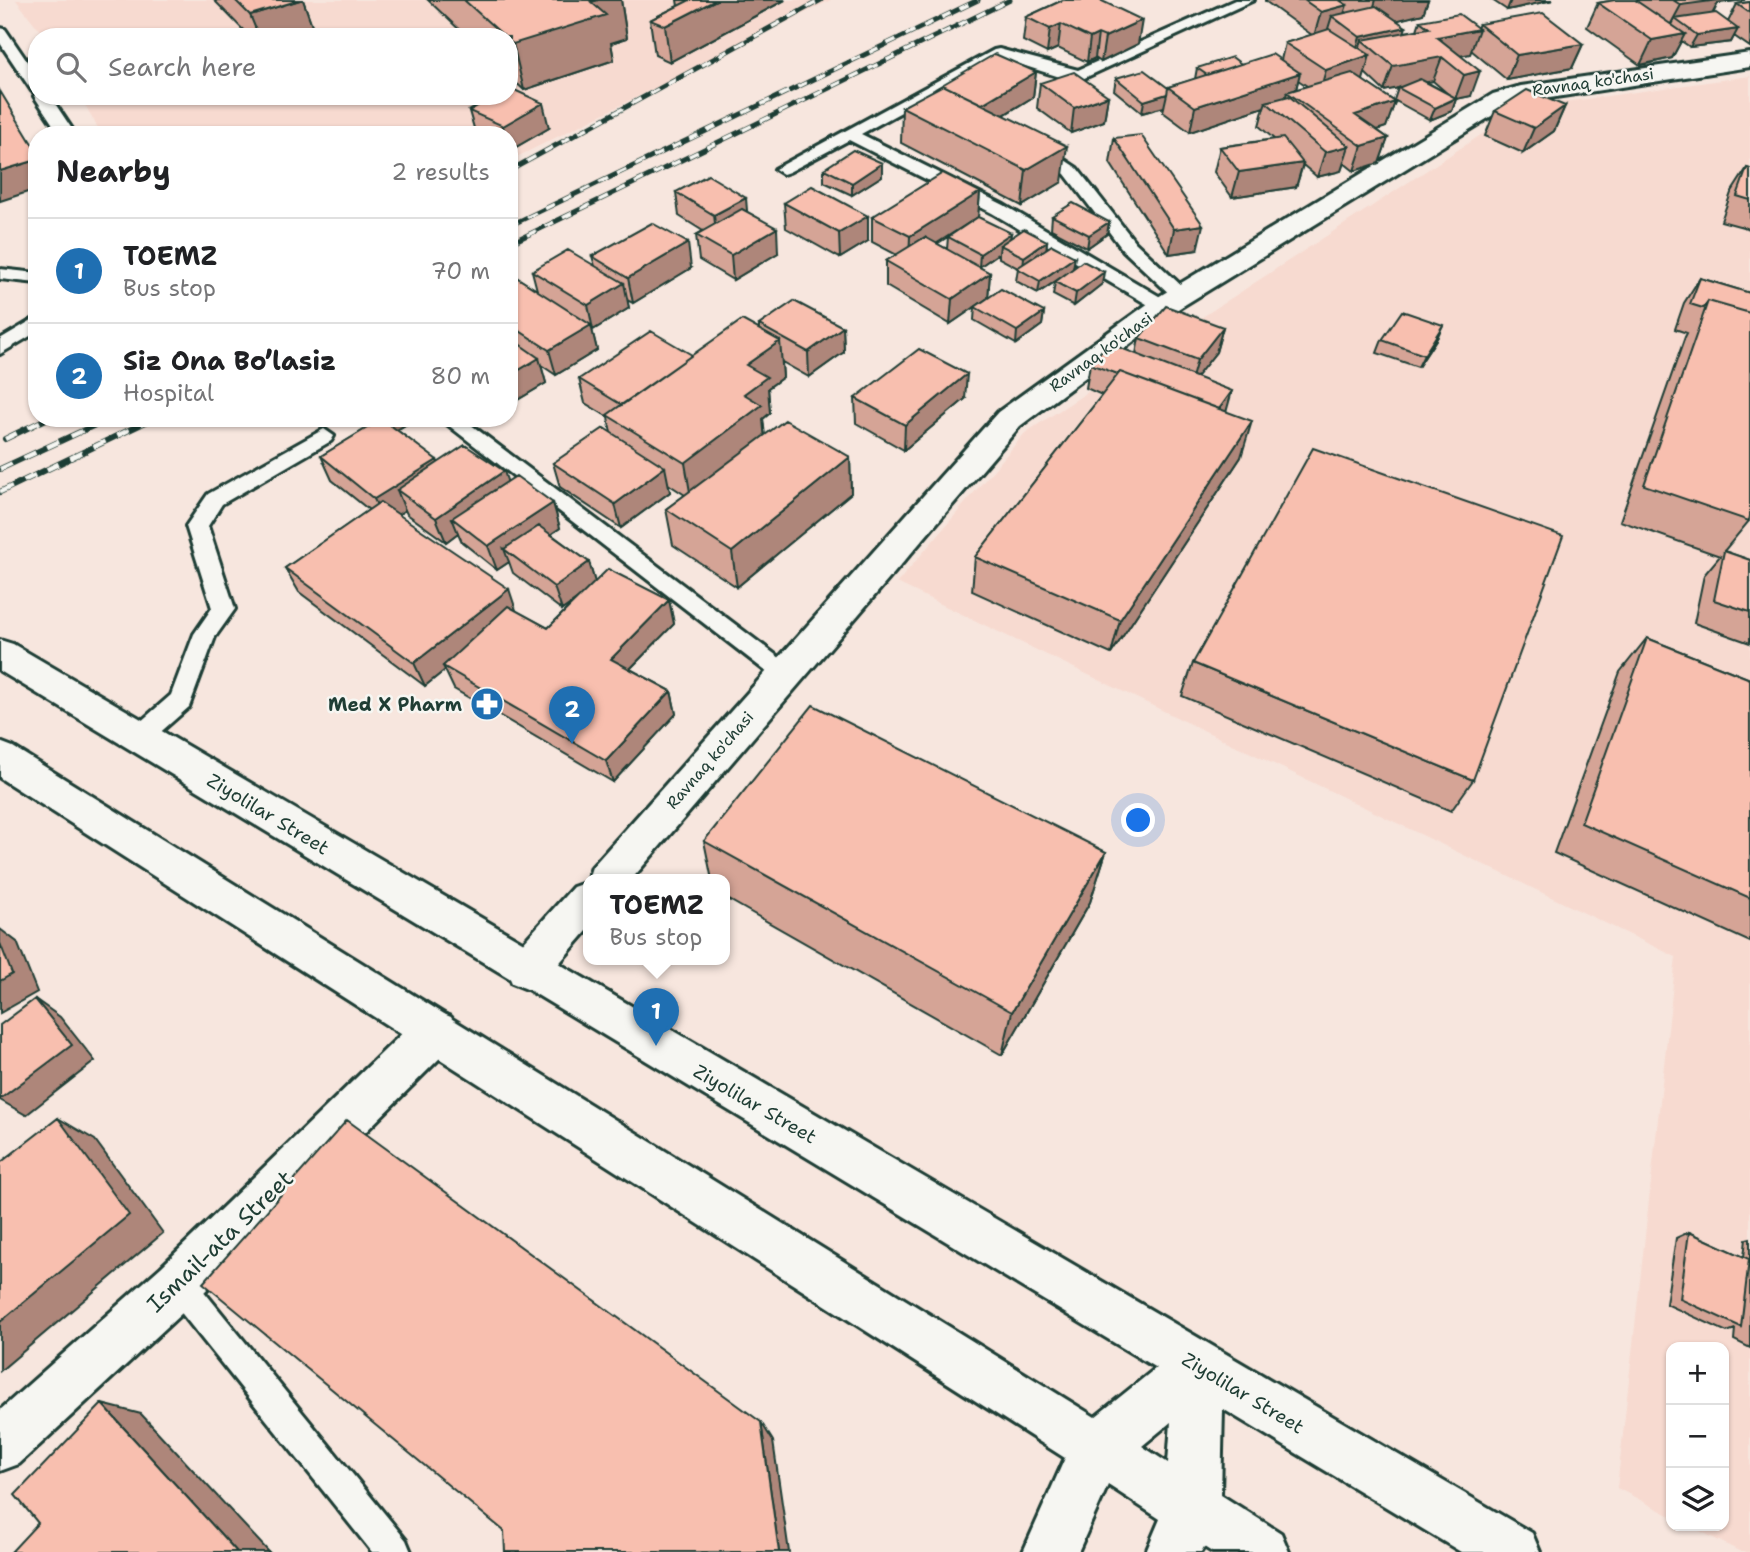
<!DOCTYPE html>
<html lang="en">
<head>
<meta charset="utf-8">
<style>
  :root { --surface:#fff; --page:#f2f2f2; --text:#202124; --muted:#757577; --line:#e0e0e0; --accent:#1f6fb2 }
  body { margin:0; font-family:"Shantell Sans",sans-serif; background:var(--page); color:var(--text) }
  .controls { position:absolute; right:21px; bottom:21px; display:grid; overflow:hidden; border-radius:14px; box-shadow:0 2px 5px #0004 }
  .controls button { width:63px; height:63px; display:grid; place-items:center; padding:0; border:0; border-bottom:2px solid var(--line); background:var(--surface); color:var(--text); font:35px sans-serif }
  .you { position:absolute; left:1139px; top:821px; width:24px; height:24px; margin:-18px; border:5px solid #fff; border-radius:50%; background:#1a73e8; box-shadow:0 0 0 10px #1a73e833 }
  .badge { display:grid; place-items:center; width:46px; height:46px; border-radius:50%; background:var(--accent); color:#fff; font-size:23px; font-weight:700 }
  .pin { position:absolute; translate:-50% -58px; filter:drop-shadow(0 2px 4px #0008) }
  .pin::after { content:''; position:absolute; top:37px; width:24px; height:21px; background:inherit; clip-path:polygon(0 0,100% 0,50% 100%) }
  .popup { position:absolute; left:583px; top:874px; width:147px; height:91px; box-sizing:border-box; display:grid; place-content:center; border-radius:14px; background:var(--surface); filter:drop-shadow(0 2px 5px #0005); font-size:23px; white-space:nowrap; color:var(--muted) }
  .popup b { font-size:26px; color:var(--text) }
  .popup::after { content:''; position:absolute; left:50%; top:100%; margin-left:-14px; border:14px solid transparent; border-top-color:var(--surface) }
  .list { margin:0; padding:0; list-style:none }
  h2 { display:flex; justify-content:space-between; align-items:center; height:91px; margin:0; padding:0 28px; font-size:30px }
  h2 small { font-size:23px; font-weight:400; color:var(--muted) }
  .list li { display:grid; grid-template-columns:46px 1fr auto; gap:21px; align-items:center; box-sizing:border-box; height:105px; padding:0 28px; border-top:2px solid var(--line) }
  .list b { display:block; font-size:26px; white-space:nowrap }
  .list p { margin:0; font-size:23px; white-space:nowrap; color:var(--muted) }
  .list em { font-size:23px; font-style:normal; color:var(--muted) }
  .icon { flex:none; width:38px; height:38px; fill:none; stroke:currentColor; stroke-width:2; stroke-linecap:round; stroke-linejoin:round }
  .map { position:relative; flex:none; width:1750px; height:1552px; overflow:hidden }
  .search { position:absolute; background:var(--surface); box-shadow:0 2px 5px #0004; left:28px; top:28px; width:490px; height:77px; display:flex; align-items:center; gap:18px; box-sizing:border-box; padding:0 24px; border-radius:28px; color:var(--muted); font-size:26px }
  .panel { position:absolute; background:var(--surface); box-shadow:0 2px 5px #0004; left:28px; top:126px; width:490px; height:301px; border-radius:28px }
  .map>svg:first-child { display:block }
</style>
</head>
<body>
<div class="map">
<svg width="1750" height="1552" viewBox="0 0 1750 1552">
  <rect width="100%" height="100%" fill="#f7e6de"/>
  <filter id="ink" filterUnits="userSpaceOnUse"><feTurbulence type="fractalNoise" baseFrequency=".0143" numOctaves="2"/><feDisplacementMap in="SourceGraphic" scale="14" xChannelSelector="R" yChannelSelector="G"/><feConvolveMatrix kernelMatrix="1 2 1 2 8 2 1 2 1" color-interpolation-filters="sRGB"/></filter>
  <g filter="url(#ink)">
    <path fill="#f7dad0" d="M16 0H831L509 161V135H102L80 96H509V37H45Z
      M1750 76V1552H1741L1690 1526H1724V1347H1671V1516L1617 1488 1676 957 897 583 1025 433 1522 108Z"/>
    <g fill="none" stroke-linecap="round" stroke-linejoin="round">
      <defs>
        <path id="lane" d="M1235 0H1254L1080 80 1063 78 1000 58 861 134 1004 205 1169 302 1172 306 1169 310H1157L992 213 849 140 789 172 783 174 775 169 994 50 999 49 1078 70Z
          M0 28 5 29 37 76V92L32 91 0 43Z
          M37 93V96H50L76 135H60L34 96Z
          M1039 143 1077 168 1135 242 1187 291 1190 295 1187 299H1175L1123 250 1065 174 1033 151 1031 148Z
          M0 269 37 273V283L0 279Z
          M37 317V332L0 354V339Z
          M439 418H462L793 668 797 674 793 680 785 683 777 680Z
          M324 429 334 436 331 441 222 504 208 526 235 609 215 637 189 707 147 744 139 747 131 744 127 737 131 730 171 695 194 634 212 608 186 526 208 494Z
          M178 1268 189 1273 406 1540 411 1552H372L167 1295 162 1284 167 1273Z"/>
        <path id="street" d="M1750 53V67L1511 104 1173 312 1020 426 631 880H588V930L542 983 527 989 512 983 506 969 512 955 573 887 587 882 592 867 998 412 1153 300 1493 94 1521 86Z
          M435 1011 451 1017 457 1032 451 1047 195 1301 19 1464 0 1471V1410L161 1267 419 1017Z"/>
        <path id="secondary" d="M0 640 13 644 1532 1533 1540 1552H1461L1223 1409 1221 1495 1281 1533 1289 1552H1212L1204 1547 1201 1552H1146L1160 1519 1108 1485 1078 1552H1023L1065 1458 0 778V742L13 747 1095 1417 1156 1368 0 671ZM1171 1422 1168 1463 1142 1446Z"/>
      </defs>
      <use href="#lane" stroke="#1f3d34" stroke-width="6"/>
      <use href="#street" stroke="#1f3d34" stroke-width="6"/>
      <use href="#secondary" stroke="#1f3d34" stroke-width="6"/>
      <use href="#lane" fill="#f6f6f2" fill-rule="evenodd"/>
      <use href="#street" fill="#f6f6f2" fill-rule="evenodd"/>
      <use href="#secondary" fill="#f6f6f2" fill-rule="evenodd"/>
      <defs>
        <path id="rail-far1" d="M509 171 821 0
          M509 226 978 0
          M509 244 1010 0"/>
        <path id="rail" d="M5 439 48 418
          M0 469 110 418
          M0 492 154 418"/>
      </defs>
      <use href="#rail-far1" stroke="#1f3d34" stroke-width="5"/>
      <use href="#rail" stroke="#1f3d34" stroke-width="6"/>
      <use href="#rail-far1" stroke="#f6f6f2" stroke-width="3.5" stroke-dasharray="10" stroke-linecap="butt"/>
      <use href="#rail" stroke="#f6f6f2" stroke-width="4.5" stroke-dasharray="13" stroke-linecap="butt"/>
    </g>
    <path fill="#d5a496" stroke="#1f3d34" stroke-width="2" fill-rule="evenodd" d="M214 0H303L315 34 307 37H250Z
      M428 0H621L627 38 611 43 614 60 524 90 509 76V37H467Z
      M677 0H785L670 62 655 55 650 20 678 6Z
      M1063 0 1138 44 1101 62 1095 58 1087 62 1058 48 1047 53 1023 41 1026 17Z
      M1265 0H1428L1423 14 1397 20 1404 32 1417 30 1420 21 1477 28 1479 24 1583 44 1572 68 1507 80 1471 50 1470 54 1460 56 1471 96 1456 99 1452 111 1430 120 1394 100 1398 88 1384 91 1365 73 1362 80 1395 102 1386 127 1377 130 1388 138 1379 163 1354 171 1344 163 1341 171 1317 177 1303 165 1296 187 1232 197 1214 172 1220 147 1274 139 1259 126 1264 107 1190 132 1163 112 1164 107 1142 113 1114 90 1116 78 1168 88V87L1195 79 1197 68 1281 60 1285 43 1312 35 1265 1ZM1298 80 1307 86 1296 90ZM1433 81 1448 94 1427 82Z
      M1492 0H1553L1507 10Z
      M1615 0H1745L1718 3 1713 14 1728 22 1737 4 1750 2V47L1734 36 1731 42 1690 47 1681 41 1672 58 1640 65 1587 27 1598 3Z
      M1036 72 1033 97 1004 115 1062 182 1022 206 901 143 902 107Z
      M1040 83 1108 96 1104 121 1071 133 1037 108Z
      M1565 106 1554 131 1523 153 1485 136 1495 111Z
      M469 111 549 128 509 151V135H476Z
      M1114 138 1197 250 1169 254 1110 163Z
      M882 163V176L852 195 824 182V169Z
      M1747 168 1750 169V229L1721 221 1731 193Z
      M676 192 747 212 778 253 733 280 699 260 696 235 703 231 679 216Z
      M980 192 978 217 937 244 947 249 948 237 1011 233 1010 238 1047 241 1046 249 1073 268 1102 284 1074 306 1053 295 1055 282 1038 293 1016 281 1018 268 999 258V253L979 267 990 273 988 298 950 324 886 286V261L897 255 872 242V217Z
      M784 203 868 241 840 258 786 228Z
      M1052 216 1109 222 1107 234 1087 248 1051 229Z
      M592 256 691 268 633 303 627 300 629 308 593 330H592L597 350 556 375 541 365 546 383 509 405V273L537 290 532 271 595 266Z
      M1700 278 1750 293 1749 521 1724 551 1750 560V643L1694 623 1704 575 1720 556 1620 521 1685 337 1687 333 1675 329 1684 303Z
      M975 307 1044 312 1042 325 1016 344 974 320Z
      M759 325 843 327 844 352 809 377 782 362 783 377 768 388 770 413 763 419 765 435 850 457 851 493 737 587 673 545 666 509 685 495 668 484 670 492 621 528 560 487 553 463 611 433 608 417 585 403 579 379 692 355 759 330Z
      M1223 327 1216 352 1196 377 1226 411 1241 457 1111 654 972 591 975 557 1102 395 1086 388 1090 364 1136 354 1139 338Z
      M1437 338 1418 367 1377 353 1382 340Z
      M855 398 965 399 904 450 856 423Z
      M375 418H417L397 430 438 462 508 482 553 503 560 528 551 534 589 562 595 583 669 600 674 624 630 669 671 691 676 714 613 782 454 689 445 670 425 686 299 592 285 568 369 510 332 480 321 456 379 421ZM405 510 407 514 446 542 458 533 462 542 497 570 509 562 513 573 562 610 577 599 548 628 516 611 398 515Z
      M1647 638 1750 679V942L1554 853 1620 672Z
      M1193 663 1473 780 1451 811 1182 696Z
      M704 841 1106 852 1090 902 1002 1055 724 897V880H712Z
      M1689 1232 1744 1257 1746 1239 1750 1238V1348L1734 1340 1735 1329 1727 1332 1666 1304 1676 1238Z"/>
    <path fill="#ae867a" stroke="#1f3d34" stroke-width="2" d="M300 0H303L315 34 307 37H259L250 15Z
      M598 0H621L627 38 611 43 614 60 524 90 513 44 591 2Z
      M716 0H785L670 62 665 26Z
      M1376 0H1428L1423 14 1367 28Z
      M1511 0H1553L1507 10Z
      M1697 0H1745L1718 3 1707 24 1675 19 1670 29H1668L1681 5Z
      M1347 5 1341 23 1332 16 1327 32 1314 36 1321 12Z
      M1142 20 1138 44 1101 62 1105 37Z
      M1061 24 1058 48 1047 53 1050 29Z
      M1406 27 1398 51 1362 40 1356 60 1370 55 1363 80 1319 94 1326 70 1353 61 1360 37Z
      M1479 29 1470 54 1444 59 1442 57 1433 81 1384 91 1393 66 1437 37Z
      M1738 29 1731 42 1690 47 1697 35Z
      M1098 34 1095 58 1087 62 1090 38Z
      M1685 34 1672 58 1640 65 1652 40Z
      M1583 44 1572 68 1507 80 1517 55Z
      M1480 71 1471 96 1456 99 1452 111 1430 120 1435 108 1455 99 1464 75Z
      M1036 72 1033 97 974 133 976 108Z
      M1300 73 1294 97 1287 92 1285 100 1266 102 1264 107 1190 132 1195 107Z
      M1167 94 1164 107 1142 113 1144 101Z
      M1108 96 1104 121 1071 133 1074 108Z
      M1395 102 1386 127 1351 138 1355 115Z
      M543 103 549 128 509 151V135H505L503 126Z
      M1565 106 1554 131 1523 153 1534 128Z
      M1388 138 1379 163 1354 171 1362 146Z
      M1067 146 1062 182 1022 206 1026 170Z
      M1349 146 1341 171 1317 177 1325 152Z
      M37 160V189L0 201V171Z
      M882 163V176L852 195V183Z
      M1303 163 1296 187 1232 197 1239 172Z
      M980 192 978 217 909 261 910 236Z
      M746 198 748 223 717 240 714 215Z
      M868 216V241L840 258 839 233Z
      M1109 222 1107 234 1087 248 1089 235Z
      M1203 225 1197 250 1169 254 1174 229Z
      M777 228 778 253 733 280 731 255Z
      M1011 233 1009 246 1000 245 999 253 979 267 980 254Z
      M1047 241 1046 253 1023 270 1024 257Z
      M688 243 691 268 633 303 628 278Z
      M1075 257 1073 269 1038 293 1040 281Z
      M1104 272 1102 284 1074 306 1076 293Z
      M990 273 988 298 950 324 952 299Z
      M624 283 629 308 593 330 588 305Z
      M1044 312 1042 325 1016 344 1017 331Z
      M591 325 597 350 556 375 549 350Z
      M1443 325 1437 338 1418 367 1424 355Z
      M843 327 844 352 809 377 808 352Z
      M1223 327 1216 352 1190 385 1197 360Z
      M780 341 783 377 768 388 770 413 763 419 765 441 691 498 685 463 746 365Z
      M539 358 546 383 509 405V376Z
      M967 374 965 399 904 450 905 425Z
      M1232 391 1225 416 1216 412Z
      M391 418H417L393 432 388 420Z
      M1252 421 1241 457 1111 654 1120 620Z
      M850 457 851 493 737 587 732 552Z
      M437 460 446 484 397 490 405 510 385 523 374 499Z
      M665 467 670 492 621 528 615 504Z
      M504 471 512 496 452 518 458 533 446 542 436 518Z
      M553 503 560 528 516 558 504 549 509 562 497 570 488 546Z
      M589 562 596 586 562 610 554 587Z
      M509 589 517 613 443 666 445 670 425 686 414 663Z
      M669 600 674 624 618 681 611 659Z
      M671 691 676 714 613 782 606 761Z
      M1106 852 1090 902 1002 1055 1012 1012Z
      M0 929 17 942 37 992 0 1013Z
      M35 999 60 1017 95 1061 26 1115 0 1100V1099Z
      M58 1118 95 1140 163 1233 0 1371V1322Z
      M102 1404 141 1414 269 1552H237Z
      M761 1422 773 1441 789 1552H779Z"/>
    <path fill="#f8bfaf" stroke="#1f3d34" stroke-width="2" d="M235 0H300L250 15Z
      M464 0H598L591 2 606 15 513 44 509 41V37H505Z
      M686 0H716L665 26 650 20 688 1Z
      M1063 0H1100L1142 20 1105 37 1098 34 1090 38 1061 24 1050 29 1026 17Z
      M1304 0H1339L1347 5 1321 12Z
      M1615 0H1635L1685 34 1652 40 1598 3Z
      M1673 0H1719L1681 5Z
      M1750 2V13L1737 4Z
      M1376 6 1406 27 1360 37 1332 16Z
      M1543 13 1583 44 1517 55 1479 24Z
      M1716 13 1738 29 1697 35 1675 19Z
      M1459 14 1479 29 1437 37 1480 71 1464 75 1442 57 1393 66 1362 40 1429 28 1420 21Z
      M1329 29 1370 55 1326 70 1285 43Z
      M995 54 1036 72 982 104 943 85 935 89Z
      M1272 54 1300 73 1195 107 1168 87Z
      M1232 57 1241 64 1207 75 1197 68Z
      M1144 70 1168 88 1167 94 1144 101 1116 78Z
      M1074 72 1108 96 1074 108 1040 83Z
      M1352 73 1395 102 1355 115 1388 138 1362 146 1287 92Z
      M1420 79 1456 98 1435 108 1398 88Z
      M943 85 1067 146 1026 170 902 107Z
      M510 88 543 103 503 126 469 111 495 96H509Z
      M1527 90 1565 106 1534 128 1495 111Z
      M0 91 37 152V160L0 171Z
      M1289 96 1349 146 1325 152 1266 102Z
      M1141 135 1203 225 1174 229 1114 138Z
      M1283 138 1303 163 1239 172 1220 147Z
      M853 150 882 163 852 183 824 169Z
      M1747 168 1750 169V200L1737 196Z
      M943 173 980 192 910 236 872 217Z
      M708 175 746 198 714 215 676 192Z
      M812 186 868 216 839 233 784 203Z
      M1073 203 1109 222 1089 235 1052 216Z
      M742 209 777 228 731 255 696 235Z
      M978 217 1011 233 980 254 948 237Z
      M652 223 688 243 628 278 592 256Z
      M1024 229 1047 241 1024 257 1000 245Z
      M925 237 990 273 952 299 886 261Z
      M1052 245 1075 257 1040 281 1017 268Z
      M568 250 624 283 588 305 532 271Z
      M1083 261 1104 272 1076 293 1055 282Z
      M509 273H510L591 325 549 350 509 324Z
      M1700 278 1750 293V313L1708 301 1703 308 1690 304Z
      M1001 289 1044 312 1017 331 975 307Z
      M794 301 843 327 808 352 759 325Z
      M1708 301 1750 313V516L1749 521 1644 485Z
      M1166 306 1223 327 1197 360 1139 338Z
      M1402 311 1443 325 1424 355 1382 340Z
      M742 320 780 341 746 365 767 377 744 394 762 405 685 463 607 415Z
      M651 331 692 355 622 405 579 379Z
      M509 337 539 358 509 376Z
      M1108 343 1232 391 1219 409 1120 372 1118 374 1090 364Z
      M919 349 967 374 905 425 855 398Z
      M1120 372 1252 421 1120 620 975 557Z
      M382 419 437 460 374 499 321 456Z
      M785 420 850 457 732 552 666 509Z
      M604 428 665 467 615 504 553 463Z
      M465 445 504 471 436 518 397 490Z
      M1313 448 1563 536 1473 780 1193 663Z
      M516 476 553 503 488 546 452 518Z
      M380 502 509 589 414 663 285 568Z
      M539 526 589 562 554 587 504 549Z
      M1724 551 1750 560V612L1714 600Z
      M608 569 669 600 611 659 671 691 606 761 443 666 508 606 548 628Z
      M1647 638 1750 679V898L1581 823Z
      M813 705 1106 852 1012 1012 704 841Z
      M0 943 12 974 0 981Z
      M35 999 72 1045 0 1099V1025Z
      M58 1118 129 1215 0 1322V1163Z
      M347 1120 761 1422 779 1552H505L504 1531 203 1283Z
      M1689 1232 1749 1259 1741 1327 1680 1299Z
      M102 1404 237 1552H11L38 1523 15 1495Z"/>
  </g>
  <defs>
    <symbol id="pharmacy-disc" viewBox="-11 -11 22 22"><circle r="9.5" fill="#1f6fb2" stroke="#f6f6f2"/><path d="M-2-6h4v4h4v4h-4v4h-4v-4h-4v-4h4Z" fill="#fff"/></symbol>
  </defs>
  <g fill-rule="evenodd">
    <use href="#pharmacy-disc" x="468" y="685" width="38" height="38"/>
  </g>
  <g text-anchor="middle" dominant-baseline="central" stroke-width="5" stroke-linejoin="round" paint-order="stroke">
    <g font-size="16" fill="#1f3d34" stroke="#f6f6f2">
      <text transform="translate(1593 82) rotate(-8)">Ravnaq ko'chasi</text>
      <text transform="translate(1101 352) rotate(-36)">Ravnaq ko'chasi</text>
      <text transform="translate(710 760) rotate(-49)">Ravnaq ko'chasi</text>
    </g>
    <g font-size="19" font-weight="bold" fill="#1f3d34" stroke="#f6f6f2" text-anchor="end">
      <text x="462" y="704">Med X Pharm</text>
    </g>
    <g font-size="19" fill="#1f3d34" stroke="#f6f6f2">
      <text transform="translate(268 814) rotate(31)">Ziyolilar Street</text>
      <text transform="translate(755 1104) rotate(30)">Ziyolilar Street</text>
      <text transform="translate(1243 1393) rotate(31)">Ziyolilar Street</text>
    </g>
    <g font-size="23" fill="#1f3d34" stroke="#f6f6f2">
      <text transform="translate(220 1241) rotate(-44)">Ismail-ata Street</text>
    </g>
  </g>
</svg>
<div class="controls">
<button>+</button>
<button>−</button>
<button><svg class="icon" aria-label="layers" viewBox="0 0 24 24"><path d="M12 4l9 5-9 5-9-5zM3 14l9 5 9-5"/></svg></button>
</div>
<div class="you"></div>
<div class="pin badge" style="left:656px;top:1046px">1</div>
<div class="popup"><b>TOEMZ</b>Bus stop</div>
<div class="pin badge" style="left:572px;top:744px">2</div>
<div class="search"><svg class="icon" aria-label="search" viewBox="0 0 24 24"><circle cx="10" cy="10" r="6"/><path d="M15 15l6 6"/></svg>Search here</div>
<section class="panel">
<h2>Nearby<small>2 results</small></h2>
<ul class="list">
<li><span class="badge">1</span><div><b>TOEMZ</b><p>Bus stop</p></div><em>70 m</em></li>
<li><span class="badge">2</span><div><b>Siz Ona Bo’lasiz</b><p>Hospital</p></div><em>80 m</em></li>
</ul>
</section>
</div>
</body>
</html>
